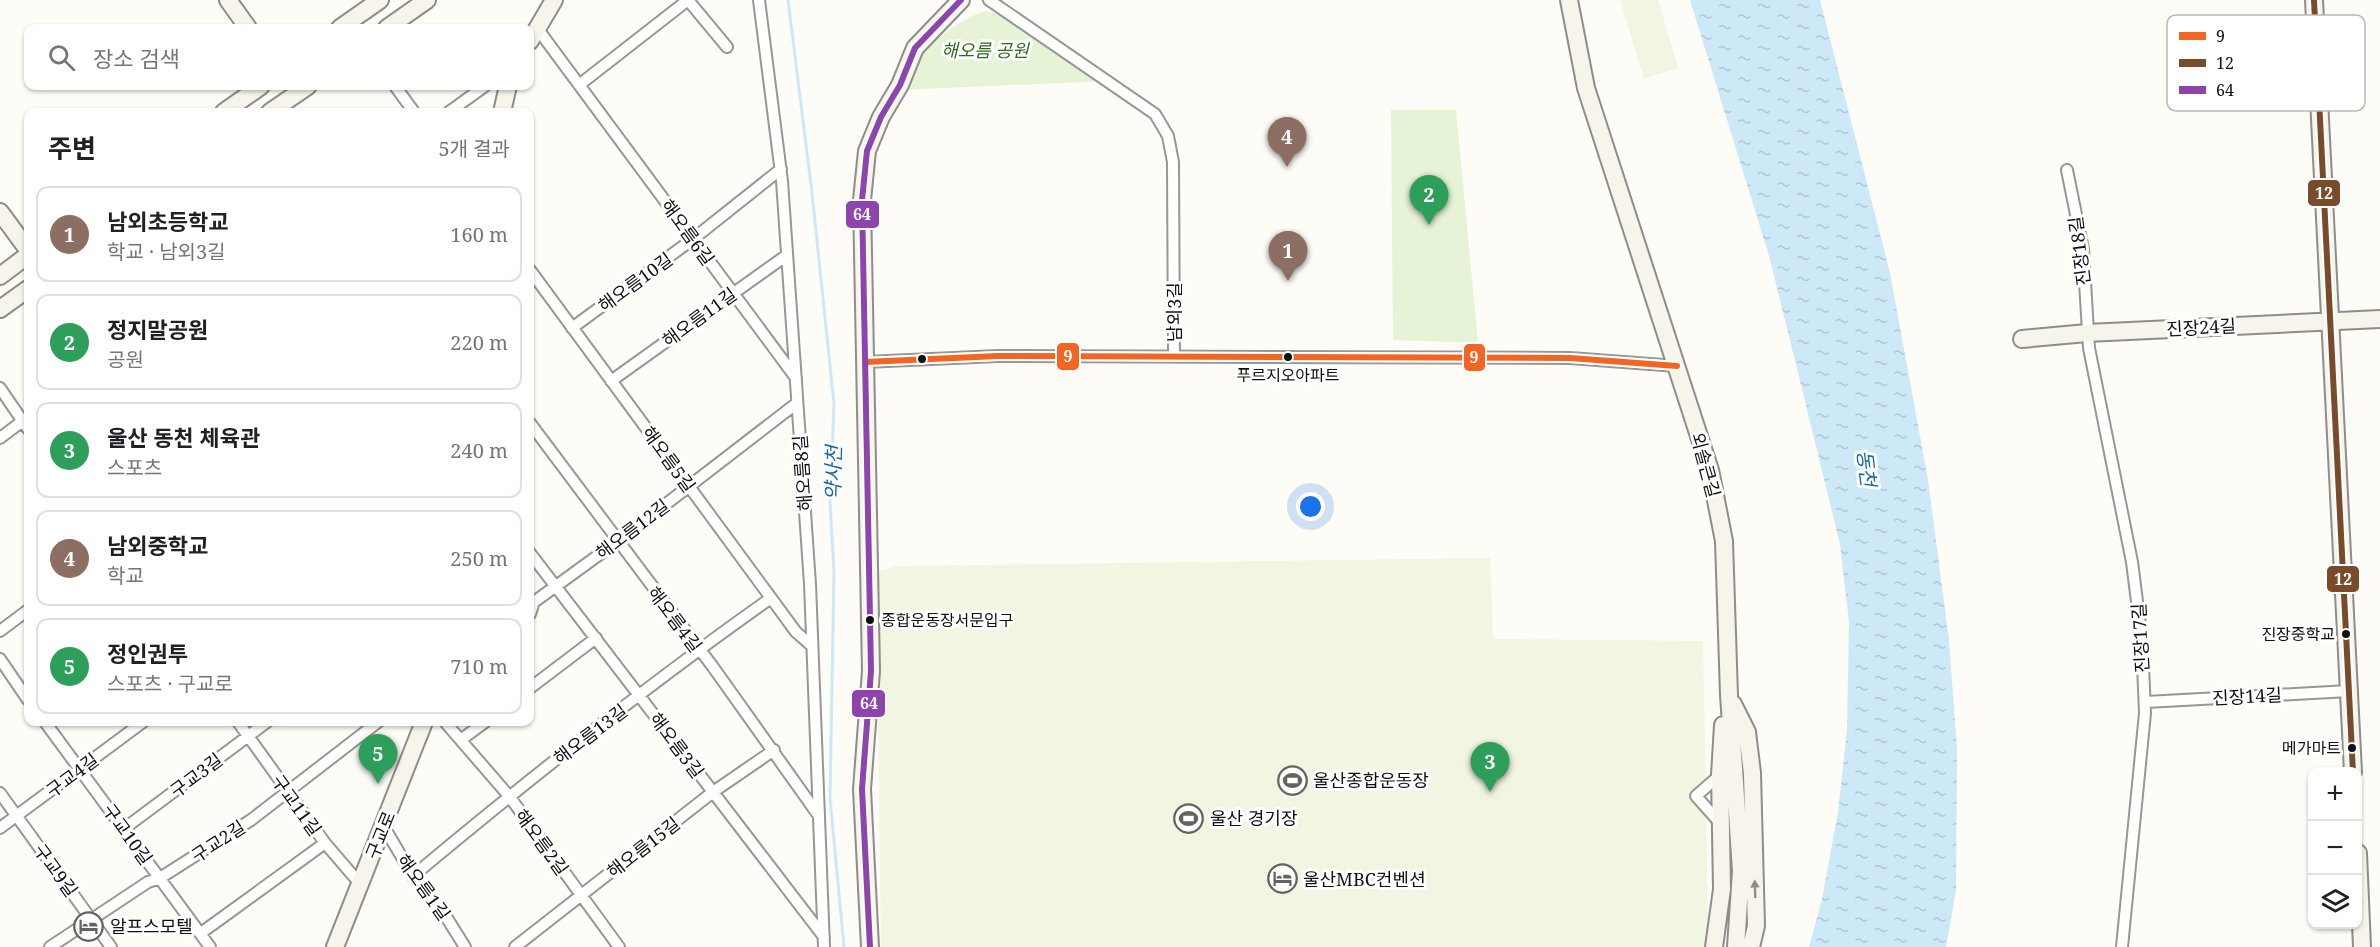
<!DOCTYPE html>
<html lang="ko">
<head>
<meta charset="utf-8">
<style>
  :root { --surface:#fff; --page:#f2f2f2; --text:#202124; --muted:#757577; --line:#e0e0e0; --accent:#1a73e8 }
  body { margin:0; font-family:"Noto Serif","Noto Sans KR",serif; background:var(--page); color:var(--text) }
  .controls { position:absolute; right:18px; bottom:18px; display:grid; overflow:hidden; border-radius:12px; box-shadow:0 2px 4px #0004 }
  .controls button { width:54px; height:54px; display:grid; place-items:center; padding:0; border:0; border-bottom:2px solid var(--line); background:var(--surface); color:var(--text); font:30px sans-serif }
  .you { position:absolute; left:1311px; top:507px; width:21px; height:21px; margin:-15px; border:4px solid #fff; border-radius:50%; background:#1a73e8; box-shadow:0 0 0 9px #1a73e833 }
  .badge { display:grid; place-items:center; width:39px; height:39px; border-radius:50%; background:var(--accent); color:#fff; font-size:20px; font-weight:700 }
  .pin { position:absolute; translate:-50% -50px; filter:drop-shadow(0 2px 3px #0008) }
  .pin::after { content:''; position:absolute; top:32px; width:21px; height:18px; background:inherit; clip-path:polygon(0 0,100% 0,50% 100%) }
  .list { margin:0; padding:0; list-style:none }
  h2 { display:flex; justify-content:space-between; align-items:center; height:78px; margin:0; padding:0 24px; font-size:26px }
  h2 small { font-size:20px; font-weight:400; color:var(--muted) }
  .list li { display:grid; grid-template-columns:39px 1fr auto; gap:18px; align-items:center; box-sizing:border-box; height:96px; margin:0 12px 12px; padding:0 12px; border:2px solid var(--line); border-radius:12px }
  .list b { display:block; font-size:22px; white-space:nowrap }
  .list p { margin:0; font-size:20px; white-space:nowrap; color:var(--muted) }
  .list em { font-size:20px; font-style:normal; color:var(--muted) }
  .icon { flex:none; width:33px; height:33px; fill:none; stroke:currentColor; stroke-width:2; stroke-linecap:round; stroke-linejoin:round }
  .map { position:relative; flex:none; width:2380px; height:947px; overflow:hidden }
  .search { position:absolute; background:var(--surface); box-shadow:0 2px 4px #0004; left:24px; top:24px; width:510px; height:66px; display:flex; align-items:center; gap:15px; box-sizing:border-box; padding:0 21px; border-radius:12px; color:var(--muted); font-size:22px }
  .panel { position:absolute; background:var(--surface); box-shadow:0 2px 4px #0004; left:24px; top:108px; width:510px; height:618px; border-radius:12px }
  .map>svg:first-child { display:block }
</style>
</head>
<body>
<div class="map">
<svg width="2380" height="947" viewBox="0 0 2380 947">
  <defs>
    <pattern id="water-ripples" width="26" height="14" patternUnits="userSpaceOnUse" patternTransform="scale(1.5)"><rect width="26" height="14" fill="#cde8f7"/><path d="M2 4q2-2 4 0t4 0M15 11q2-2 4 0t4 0" fill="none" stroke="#afc6d3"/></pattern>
  </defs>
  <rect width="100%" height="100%" fill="#fdfcf7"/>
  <path fill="#e7f3d7" d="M985 11 1014 17 1108 81 897 90C919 54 945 25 985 11Z
    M1391 110H1456L1478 343 1393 340Z"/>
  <path fill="#f0f6e1" d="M1620 0H1658L1678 68 1644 79Z
    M1490 558 1493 639 1703 641 1708 918 1706 947H881L876 572 898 566Z"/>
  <path fill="url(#water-ripples)" d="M1690 0H1820L1890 273 1928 480 1949 640 1957 749 1956 891 1946 947H1809L1822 899 1838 812 1847 731 1849 622 1840 544 1770 259Z"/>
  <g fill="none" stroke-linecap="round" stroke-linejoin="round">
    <path stroke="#cde8f7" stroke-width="3" d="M788 0 812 193 834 404 830 502 834 572 830 798 844 947"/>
    <defs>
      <path id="street" d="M688 0 727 47
        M759 0 782 181 810 584 824 947
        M989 0 1155 114 1168 136 1173 162 1174 357
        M537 28 796 378
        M579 85 688 0
        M395 86 414 112
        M449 112 485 86
        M2067 170 2083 249 2089 348 2132 562 2142 641 2145 713 2122 947
        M530 270 796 632 812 646
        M572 328 693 239 781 169
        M865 362 998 356 1570 358 1677 366
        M611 381 787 255
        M0 388 28 429
        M530 423 713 667 819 816
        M0 438 28 417
        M530 553 824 937
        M530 614 534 602 618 541 797 403
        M0 631 28 610
        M0 659 28 700
        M530 688 596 638
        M2146 702 2349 691
        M45 722 210 947
        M238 722 325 843 361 885
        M445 722 509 796 619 947
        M462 739 485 722
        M1720 775 1696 796 1720 823
        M0 793 111 947
        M384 827 413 876 445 915 465 947
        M0 828 143 722
        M125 828 267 722
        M413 876C529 779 648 685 771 598
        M201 933 325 843
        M50 947 148 882 160 878 251 820 378 722
        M515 947 713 792 774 750"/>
      <path id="secondary" d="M228 0 248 28
        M1569 0 1586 88 1710 470 1724 541 1729 695 1741 871 1736 947
        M2314 0 2353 772
        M340 28 380 0
        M387 28 427 0
        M530 41 554 0
        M224 112 261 86
        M270 112 308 86
        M502 112 508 86
        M0 212 28 250
        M0 276 28 255
        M0 309 28 289
        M2022 339 2087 333 2380 319
        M1733 704 1747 732 1752 773 1756 926 1751 947
        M2358 853 2362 947
        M335 947 424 722
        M870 947 862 789 871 671 862 200 867 151 881 117 900 85 915 48 961 0
        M1714 947 1722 889 1720 775 1723 725"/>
    </defs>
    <use href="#street" stroke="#979795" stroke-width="14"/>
    <use href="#secondary" stroke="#8e8d8b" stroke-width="20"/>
    <use href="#street" stroke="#fffffe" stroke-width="10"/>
    <use href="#secondary" stroke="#f6f4eb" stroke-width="16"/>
    <defs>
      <path id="bus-1" d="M865 362 998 356 1570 358 1677 366"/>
      <path id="bus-2" d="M2314 0 2353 772"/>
      <path id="bus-3" d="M870 947 862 789 871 671 862 200 867 151 881 117 900 85 915 48 961 0"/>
    </defs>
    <use href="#bus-1" stroke="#fff" stroke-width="10"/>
    <use href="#bus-2" stroke="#fff" stroke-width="10"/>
    <use href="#bus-3" stroke="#fff" stroke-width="10"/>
    <use href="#bus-1" stroke="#f26522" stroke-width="6"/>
    <use href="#bus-2" stroke="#7a4b2a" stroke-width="6"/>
    <use href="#bus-3" stroke="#8e44ad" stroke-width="6"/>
  </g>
  <defs><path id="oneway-solid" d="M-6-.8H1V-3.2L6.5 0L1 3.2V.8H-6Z" transform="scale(1.5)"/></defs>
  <use fill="#8f8e89" href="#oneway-solid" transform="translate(1755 889) rotate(-92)"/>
  <defs>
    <symbol id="stadium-ring" viewBox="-11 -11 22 22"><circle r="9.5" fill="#fff" stroke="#646362" stroke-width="1.5"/><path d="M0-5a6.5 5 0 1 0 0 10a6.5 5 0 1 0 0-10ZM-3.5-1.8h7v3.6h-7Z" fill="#646362"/></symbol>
    <symbol id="hotel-ring" viewBox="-11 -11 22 22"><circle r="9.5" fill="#fff" stroke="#646362" stroke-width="1.5"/><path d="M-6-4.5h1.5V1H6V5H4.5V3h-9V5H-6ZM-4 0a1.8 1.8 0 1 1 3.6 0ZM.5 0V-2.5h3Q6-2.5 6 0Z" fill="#646362"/></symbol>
  </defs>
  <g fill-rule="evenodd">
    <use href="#stadium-ring" x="1276" y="764" width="33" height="33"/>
    <use href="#stadium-ring" x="1172" y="802" width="33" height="33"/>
    <use href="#hotel-ring" x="1266" y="862" width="33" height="33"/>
    <use href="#hotel-ring" x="72" y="910" width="33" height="33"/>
  </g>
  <g fill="#111" stroke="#fff" stroke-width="2">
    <circle cx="1288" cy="357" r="5"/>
    <circle cx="922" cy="359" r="5"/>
    <circle cx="870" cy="620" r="5"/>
    <circle cx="2346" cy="634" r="5"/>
    <circle cx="2352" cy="748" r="5"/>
  </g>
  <g text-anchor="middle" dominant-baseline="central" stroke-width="6" stroke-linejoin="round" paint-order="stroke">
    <g font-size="16" fill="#111" stroke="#fff" text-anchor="end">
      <text x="1288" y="375" text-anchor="middle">푸르지오아파트</text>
      <text x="881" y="620" text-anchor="start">종합운동장서문입구</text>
      <text x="2335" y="634">진장중학교</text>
      <text x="2341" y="748">메가마트</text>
    </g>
    <g font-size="18" font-style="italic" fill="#2f6b1f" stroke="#fff">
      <text x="985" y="50">해오름 공원</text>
    </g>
    <g font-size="18" fill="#111" stroke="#fff">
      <text transform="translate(688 232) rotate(54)">해오름6길</text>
      <text transform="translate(2079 251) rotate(-97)">진장18길</text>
      <text transform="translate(635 282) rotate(-36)">해오름10길</text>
      <text transform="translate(1174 312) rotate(-90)">남외3길</text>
      <text transform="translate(699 317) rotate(-36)">해오름11길</text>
      <text transform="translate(2201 327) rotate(-3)">진장24길</text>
      <text transform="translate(669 459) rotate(54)">해오름5길</text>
      <text transform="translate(1706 465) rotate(75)">외솔큰길</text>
      <text transform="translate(802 473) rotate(-94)">해오름8길</text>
      <text transform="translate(632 529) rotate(-37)">해오름12길</text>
      <text transform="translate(675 619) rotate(53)">해오름4길</text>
      <text transform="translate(2140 638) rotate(-93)">진장17길</text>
      <text transform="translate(2247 696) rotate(-3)">진장14길</text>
      <text transform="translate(590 734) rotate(-37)">해오름13길</text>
      <text transform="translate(677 745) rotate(53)">해오름3길</text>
      <text transform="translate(72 775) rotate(-37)">구교4길</text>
      <text transform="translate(196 775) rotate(-37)">구교3길</text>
      <text transform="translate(297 805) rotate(54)">구교11길</text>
      <text transform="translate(128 834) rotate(54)">구교10길</text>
      <text transform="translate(380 835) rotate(-68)">구교로</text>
      <text transform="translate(218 841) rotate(-33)">구교2길</text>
      <text transform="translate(542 842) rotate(54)">해오름2길</text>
      <text transform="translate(643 847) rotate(-38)">해오름15길</text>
      <text transform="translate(56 870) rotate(54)">구교9길</text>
      <text transform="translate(424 887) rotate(54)">해오름1길</text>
    </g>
    <g font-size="18" fill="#111" stroke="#fff" text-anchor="start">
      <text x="1313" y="780">울산종합운동장</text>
      <text x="1210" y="818">울산 경기장</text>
      <text x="1303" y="879">울산MBC컨벤션</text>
      <text x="110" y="926">알프스모텔</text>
    </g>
    <g font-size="20" font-style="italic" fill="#1768a6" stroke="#fff">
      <text transform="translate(1867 468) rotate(83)">동천</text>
      <text transform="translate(833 473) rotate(-89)">약사천</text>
    </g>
  </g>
  <rect x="2167" y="15" width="198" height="96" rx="9" fill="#fff" stroke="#b8b8b8" stroke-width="1.5"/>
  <rect x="2179" y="32" width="27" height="8" fill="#f26522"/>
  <rect x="2179" y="59" width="27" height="8" fill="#7a4b2a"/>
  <rect x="2179" y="86" width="27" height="8" fill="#8e44ad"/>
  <g font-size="16" fill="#111">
    <text x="2216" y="42">9</text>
    <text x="2216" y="69">12</text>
    <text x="2216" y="96">64</text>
  </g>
  <g stroke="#fff" stroke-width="2">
    <rect x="2307" y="179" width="34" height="28" rx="6" fill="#7a4b2a"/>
    <rect x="845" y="200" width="35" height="29" rx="6" fill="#8e44ad"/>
    <rect x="1056" y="342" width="24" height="29" rx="6" fill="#f26522"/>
    <rect x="1463" y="343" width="23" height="29" rx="6" fill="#f26522"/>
    <rect x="2326" y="565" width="34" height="28" rx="6" fill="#7a4b2a"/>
    <rect x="851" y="689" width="35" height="29" rx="6" fill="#8e44ad"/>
  </g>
  <g font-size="16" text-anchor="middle" font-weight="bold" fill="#fff">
    <text x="2324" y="199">12</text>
    <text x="862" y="220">64</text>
    <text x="1068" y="362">9</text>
    <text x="1474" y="363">9</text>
    <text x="2343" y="585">12</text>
    <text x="869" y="709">64</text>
  </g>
</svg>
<div class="controls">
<button>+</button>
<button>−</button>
<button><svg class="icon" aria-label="layers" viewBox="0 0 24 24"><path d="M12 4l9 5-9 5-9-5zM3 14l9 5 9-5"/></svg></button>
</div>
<div class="you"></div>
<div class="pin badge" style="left:1288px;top:281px;background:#8d6e63">1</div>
<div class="pin badge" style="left:1429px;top:225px;background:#2e9e5b">2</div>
<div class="pin badge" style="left:1490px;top:792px;background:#2e9e5b">3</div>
<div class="pin badge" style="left:1287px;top:167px;background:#8d6e63">4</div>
<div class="pin badge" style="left:378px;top:784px;background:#2e9e5b">5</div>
<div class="search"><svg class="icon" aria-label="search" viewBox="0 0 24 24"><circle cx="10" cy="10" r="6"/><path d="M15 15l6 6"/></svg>장소 검색</div>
<section class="panel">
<h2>주변<small>5개 결과</small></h2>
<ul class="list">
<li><span class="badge" style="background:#8d6e63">1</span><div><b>남외초등학교</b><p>학교 · 남외3길</p></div><em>160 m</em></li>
<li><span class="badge" style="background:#2e9e5b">2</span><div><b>정지말공원</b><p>공원</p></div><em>220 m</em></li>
<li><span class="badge" style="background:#2e9e5b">3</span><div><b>울산 동천 체육관</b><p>스포츠</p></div><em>240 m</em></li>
<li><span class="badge" style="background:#8d6e63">4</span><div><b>남외중학교</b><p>학교</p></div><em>250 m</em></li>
<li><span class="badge" style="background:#2e9e5b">5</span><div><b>정인권투</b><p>스포츠 · 구교로</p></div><em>710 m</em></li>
</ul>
</section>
</div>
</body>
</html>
